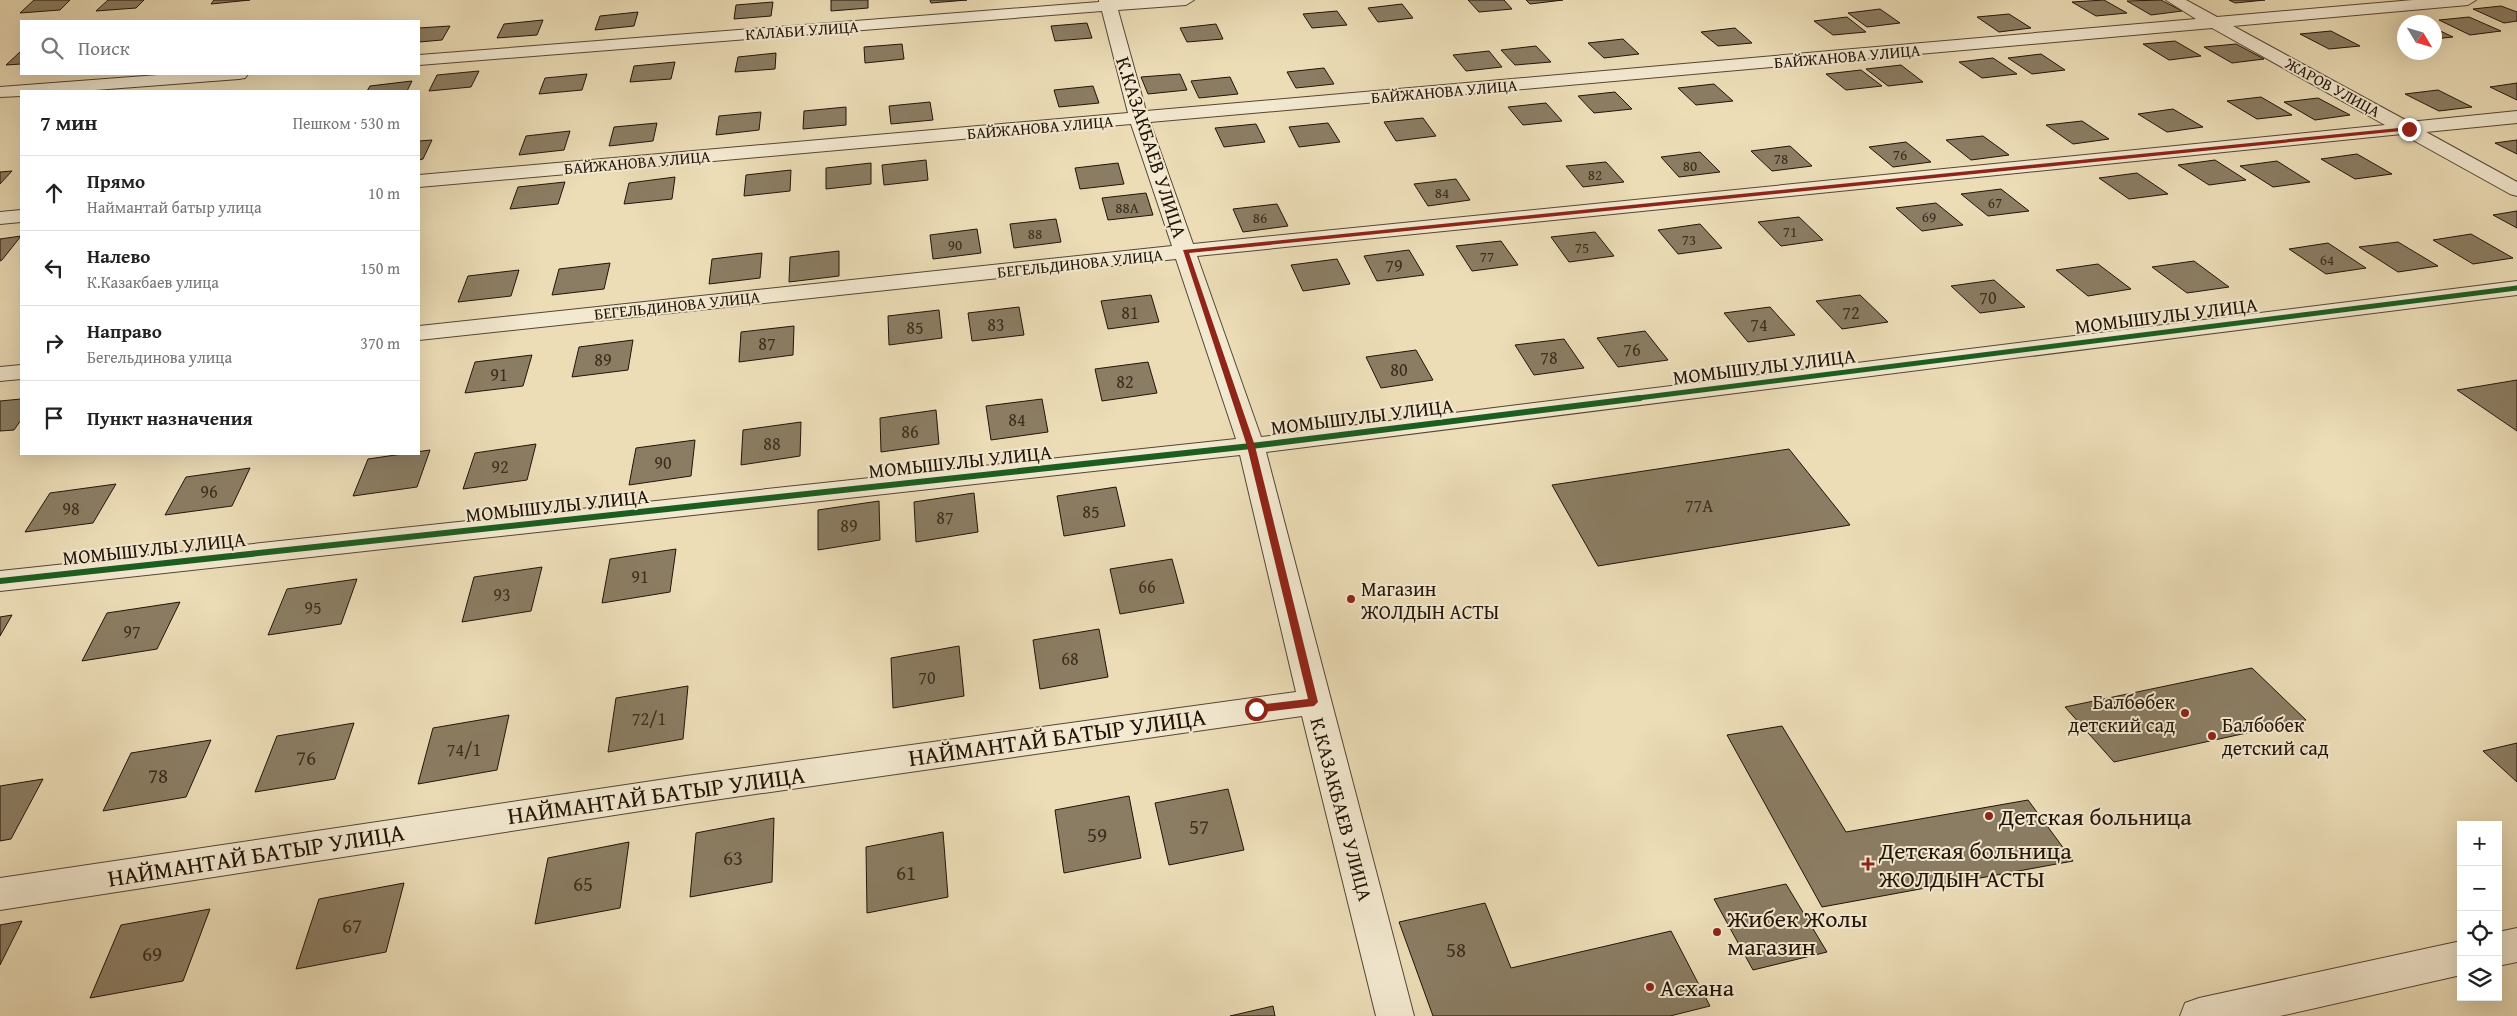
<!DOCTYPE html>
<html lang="ru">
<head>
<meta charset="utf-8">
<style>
  :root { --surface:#fff; --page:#f2f2f2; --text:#222; --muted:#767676; --line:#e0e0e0 }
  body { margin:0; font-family:"Gentium Book Plus",serif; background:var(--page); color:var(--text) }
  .controls { position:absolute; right:15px; bottom:15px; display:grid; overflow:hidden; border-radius:0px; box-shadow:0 5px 20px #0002 }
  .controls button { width:45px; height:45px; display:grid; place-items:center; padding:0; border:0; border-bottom:1px solid var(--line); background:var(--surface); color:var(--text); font:25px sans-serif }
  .compass { position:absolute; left:2397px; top:15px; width:45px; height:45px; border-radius:50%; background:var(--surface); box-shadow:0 5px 20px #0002; rotate:128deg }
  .stop { position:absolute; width:15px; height:15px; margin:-11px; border:4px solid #8f2418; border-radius:50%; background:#fff }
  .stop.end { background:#8f2418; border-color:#fff; box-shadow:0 1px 5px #0008 }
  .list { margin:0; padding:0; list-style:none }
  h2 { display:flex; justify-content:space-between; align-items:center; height:65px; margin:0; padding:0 20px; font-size:21px }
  h2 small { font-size:16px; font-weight:400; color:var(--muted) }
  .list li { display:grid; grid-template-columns:32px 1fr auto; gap:15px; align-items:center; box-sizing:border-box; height:75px; padding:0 20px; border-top:1px solid var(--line) }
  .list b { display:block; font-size:19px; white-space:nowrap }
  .list p { margin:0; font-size:16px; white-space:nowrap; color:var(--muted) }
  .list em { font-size:16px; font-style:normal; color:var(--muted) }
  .icon { flex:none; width:28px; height:28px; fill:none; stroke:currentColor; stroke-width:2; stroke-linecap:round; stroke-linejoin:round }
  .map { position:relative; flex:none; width:2517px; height:1016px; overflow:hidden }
  .search { position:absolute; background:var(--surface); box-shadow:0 5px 20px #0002; left:20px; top:20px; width:400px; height:55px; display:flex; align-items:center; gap:12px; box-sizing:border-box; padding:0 18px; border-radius:0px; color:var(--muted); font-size:19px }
  .panel { position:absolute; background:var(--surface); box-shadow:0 5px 20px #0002; left:20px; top:90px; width:400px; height:365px; border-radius:0px }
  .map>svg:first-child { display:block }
</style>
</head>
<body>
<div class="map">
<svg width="2517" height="1016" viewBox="0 0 2517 1016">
  <rect width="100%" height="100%" fill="#ecddb7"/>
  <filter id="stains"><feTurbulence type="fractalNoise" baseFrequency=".004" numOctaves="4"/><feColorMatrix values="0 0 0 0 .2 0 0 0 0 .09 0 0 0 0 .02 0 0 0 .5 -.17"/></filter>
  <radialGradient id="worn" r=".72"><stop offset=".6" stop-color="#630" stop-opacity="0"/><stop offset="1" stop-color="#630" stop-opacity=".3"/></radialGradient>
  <path fill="#8b7d63" stroke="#211407" d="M34 0H70L60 10 20 13Z
    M108 0H144L136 8 96 11Z
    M214 0H250L211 4Z
    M831 0H868V8L831 11Z
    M930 0H967L931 3Z
    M1468 0H1504L1512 9 1479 12Z
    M1526 0H1563L1530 4Z
    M2104 0 2127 13 2096 16 2072 2Z
    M2161 0 2182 11 2151 15 2127 1Z
    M2229 0H2265L2235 3Z
    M773 2 771 16 734 19 736 5Z
    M1402 4 1413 18 1378 22 1368 8Z
    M2501 6 2517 12V21L2504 23 2473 9Z
    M1880 9 1900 23 1867 27 1848 13Z
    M1337 11 1347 25 1312 28 1303 14Z
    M638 12 634 26 595 30 600 16Z
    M2009 14 2031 28 1999 32 1977 17Z
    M1847 17 1866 32 1833 35 1814 21Z
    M2469 17 2501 31 2470 35 2439 20Z
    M543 20 537 35 497 38 504 24Z
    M1087 23 1092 38 1055 41 1051 26Z
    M1216 24 1223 39 1187 42 1180 28Z
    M450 26 442 40 419 42V28Z
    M1735 28 1752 43 1718 46 1701 32Z
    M2434 28 2453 37 2434 39Z
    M2331 31 2360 46 2329 49 2300 34Z
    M1623 39 1639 54 1604 58 1588 43Z
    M2175 41 2201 56 2169 60 2143 44Z
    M902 44 904 59 865 63 864 47Z
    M2236 44 2264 59 2232 63 2204 47Z
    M1536 46 1551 62 1515 65 1501 50Z
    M21 51V64L6 65Z
    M1489 51 1502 67 1466 71 1453 55Z
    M776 53 775 69 735 72 738 57Z
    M2041 54 2065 70 2032 74 2008 58Z
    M1993 58 2017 74 1982 78 1959 62Z
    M675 62 671 79 630 82 634 66Z
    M1901 65 1923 82 1888 86 1866 69Z
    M1324 68 1334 84 1296 88 1287 72Z
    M1861 70 1882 86 1846 90 1826 74Z
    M479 71 471 87 429 91 437 75Z
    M587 74 582 90 539 94 545 78Z
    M1180 74 1187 90 1148 94 1141 77Z
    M1230 77 1238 94 1199 98 1191 81Z
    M412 81 407 91H367L370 86Z
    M2517 83V100L2490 87Z
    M1714 84 1733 101 1696 105 1678 88Z
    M1093 86 1099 103 1059 107 1054 90Z
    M2438 90 2472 107 2439 111 2405 94Z
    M1615 92 1632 109 1594 113 1578 96Z
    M2261 97 2292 115 2257 119 2227 101Z
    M2318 98 2350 115 2315 120 2284 102Z
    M930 102 933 120 891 124 889 106Z
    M1546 103 1562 121 1523 125 1508 107Z
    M846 107V125L803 129 804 111Z
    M2173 109 2203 127 2167 132 2138 114Z
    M761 112 759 130 716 135 719 116Z
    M1423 118 1436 136 1396 141 1384 122Z
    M2082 121 2109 139 2073 144 2046 125Z
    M657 123 653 141 609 146 614 127Z
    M1328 123 1340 142 1299 147 1289 127Z
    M1256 124 1265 142 1224 147 1215 128Z
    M570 131 564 150 519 155 526 136Z
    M1983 136 2009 155 1971 160 1946 140Z
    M432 140 423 159 419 160V141Z
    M2517 140V154L2495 143Z
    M1906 142 1931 162 1893 167 1869 147Z
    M1790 146 1812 166 1772 171 1751 151Z
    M1700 152 1720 172 1679 177 1661 157Z
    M2357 154 2392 174 2355 179 2321 159Z
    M926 160 928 180 884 185 882 165Z
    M2215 160 2246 180 2209 185 2178 165Z
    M2277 161 2310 182 2273 187 2240 166Z
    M1606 162 1624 182 1583 187 1566 166Z
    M871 163V184L826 189V168Z
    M1118 163 1124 184 1080 189 1075 168Z
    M791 170 790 191 744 196 746 175Z
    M12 171 0 184V172Z
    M2137 173 2168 194 2129 199 2099 178Z
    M675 177 672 199 624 204 629 183Z
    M1456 179 1470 200 1428 206 1414 184Z
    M565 182 558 204 510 209 518 187Z
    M2001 189 2029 211 1988 216 1961 194Z
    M1146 193 1153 215 1108 220 1102 198Z
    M1936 203 1963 225 1922 231 1896 208Z
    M1277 204 1288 226 1243 232 1233 209Z
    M2517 211V228L2493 215Z
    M1799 217 1823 240 1781 246 1758 222Z
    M1056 219 1061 242 1014 248 1010 224Z
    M1700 224 1722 248 1678 254 1658 230Z
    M977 229 981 253 933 259 930 235Z
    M1595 232 1614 256 1569 262 1551 237Z
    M2471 234 2513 258 2473 264 2433 240Z
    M21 236 2 260 0 261V239Z
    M1501 241 1518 265 1472 271 1456 246Z
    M2398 242 2438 266 2398 272 2359 247Z
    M2328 243 2366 268 2326 274 2289 249Z
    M1409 250 1424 275 1377 281 1364 256Z
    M839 251V276L789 282 790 257Z
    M762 253 760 278 709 284 712 259Z
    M1337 259 1350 284 1303 291 1291 265Z
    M2194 261 2229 287 2187 293 2152 267Z
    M610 263 604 289 552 295 559 269Z
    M2098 264 2131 289 2088 296 2056 270Z
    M519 270 511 296 458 302 468 276Z
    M1994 280 2025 307 1980 313 1951 286Z
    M1151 295 1159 322 1108 329 1101 301Z
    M1860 295 1888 322 1842 329 1816 301Z
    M1019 307 1024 335 972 341 968 313Z
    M1770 307 1795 335 1748 342 1724 313Z
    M939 310 942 338 889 345 888 316Z
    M794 326 793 355 739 362 741 332Z
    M1645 331 1668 360 1618 367 1597 338Z
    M1564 339 1584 368 1534 375 1515 345Z
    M633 340 628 370 572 377 579 347Z
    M1416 350 1433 380 1381 388 1366 357Z
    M532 355 523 386 465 393 475 362Z
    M1148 362 1157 393 1102 401 1095 369Z
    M2517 380V431L2457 390Z
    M21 399V420L14 430 0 431V401Z
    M1042 399 1048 432 991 440 986 406Z
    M936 410 939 444 881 452 880 418Z
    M801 422 800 456 741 465 743 430Z
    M695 440 691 476 629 485 636 448Z
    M536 444 527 480 463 489 475 453Z
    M1789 449 1850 525 1598 566 1552 485Z
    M430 450 417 487 353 496 368 459Z
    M250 468 232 506 165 515 186 477Z
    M116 484 93 523 25 532 50 493Z
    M1116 487 1125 526 1064 536 1057 496Z
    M974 493 978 532 916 542 914 502Z
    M879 501 880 540 818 550V510Z
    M676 549 670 592 602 603 610 559Z
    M1172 559 1184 603 1120 614 1110 569Z
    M542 567 531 611 462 622 474 577Z
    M357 579 341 624 268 635 287 589Z
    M180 602 157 649 82 661 107 613Z
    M12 615 0 636V617Z
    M1099 629 1108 677 1040 689 1033 640Z
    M959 646 964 696 893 708 891 658Z
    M2252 668 2306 720 2114 762 2065 707Z
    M688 686 683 739 608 752 616 698Z
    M509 715 497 770 418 784 433 728Z
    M354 723 335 779 255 792 277 736Z
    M1782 726 1846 832 2028 800 2073 861 1822 907 1727 735Z
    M211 740 186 797 103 811 131 753Z
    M2517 743V782L2483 751Z
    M43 779 11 839 0 841V786Z
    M1228 789 1244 850 1169 865 1155 803Z
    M1129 796 1141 858 1064 873 1055 810Z
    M774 818 772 882 690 897 696 833Z
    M943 832 948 897 867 913 866 847Z
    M629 842 620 908 535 924 548 858Z
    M404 883 386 952 296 969 319 899Z
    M1786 884 1827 952 1753 970 1714 899Z
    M1485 903 1511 968 1671 931 1710 1006 1670 1016H1433L1399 922Z
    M210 909 183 981 90 998 121 925Z
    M22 921 0 965V925Z
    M1273 1006 1275 1016H1230Z"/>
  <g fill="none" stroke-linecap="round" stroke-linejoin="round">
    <defs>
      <path id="street" d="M1099 0H1194L1186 5 1118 10 1146 111 2196 19 2166 0H2186L2217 17 2413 0H2476L2468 5 2233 26 2409 122 2517 111V123L2426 132 2517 182V196L2510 194 2402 134 1197 256 1261 437 2517 281V295L1266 452 1414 1016H1376L1302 716 686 804 0 910V878L686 776 1296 692 1240 455 0 591V571L1236 439 1176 259 419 340V326L1172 246 1131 124 419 187V175L1128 113 1102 11 419 65V55L1099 2ZM2212 28 2385 125 1193 244 1150 122Z
        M171 74H248L245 78 239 79 82 91H21V96L0 97V87Z
        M21 210V222L0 224V212Z
        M21 365V379L0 381V367Z
        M2517 928V962L2498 966V932Z
        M2461 941V975L2280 1016H2180L2185 1003 2199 998Z"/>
    </defs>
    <use href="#street" stroke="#544633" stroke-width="2"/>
    <use href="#street" fill="#f3e9d0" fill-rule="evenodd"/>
    <defs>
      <path id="cycleway-far1" d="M1630 399 2517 288"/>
      <path id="cycleway" d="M0 581 1251 446 1640 398"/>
    </defs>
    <use href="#cycleway-far1" stroke="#f3e9d0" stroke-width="8"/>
    <use href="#cycleway" stroke="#f3e9d0" stroke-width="9"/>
    <use href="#cycleway-far1" stroke="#1b5e20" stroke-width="5"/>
    <use href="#cycleway" stroke="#1b5e20" stroke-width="6"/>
  </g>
  <path fill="#8f2418" d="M2409 127 2411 130 1189 253 1255 446 1318 702 1314 706 1256 713 1252 709 1256 705 1308 699 1247 446 1183 250Z"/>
  <g fill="#8f2418" stroke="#f3e9d0" stroke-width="2">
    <circle cx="1351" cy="599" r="5"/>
    <circle cx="2185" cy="713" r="5"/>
    <circle cx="2212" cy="736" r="5"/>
    <circle cx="1989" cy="816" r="5"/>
    <path d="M1865.5 856.5h5v5h5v5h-5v5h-5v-5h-5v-5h5z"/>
    <circle cx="1717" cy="932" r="5"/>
    <circle cx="1650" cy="987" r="5"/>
  </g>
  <g text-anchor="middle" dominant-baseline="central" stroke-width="4" stroke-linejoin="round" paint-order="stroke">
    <g font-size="15" fill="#3c2e1e">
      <text x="1900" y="154">76</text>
      <text x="1781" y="158">78</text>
      <text x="1690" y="165">80</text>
      <text x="1595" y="174">82</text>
      <text x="1442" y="192">84</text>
      <text x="1995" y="202">67</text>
      <text x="1127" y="207">88А</text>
      <text x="1929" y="216">69</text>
      <text x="1260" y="217">86</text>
      <text x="1790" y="231">71</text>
      <text x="1035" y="233">88</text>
      <text x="1689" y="239">73</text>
      <text x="955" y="244">90</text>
      <text x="1582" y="247">75</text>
      <text x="1487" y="256">77</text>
      <text x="2327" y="259">64</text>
    </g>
    <g font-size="16" fill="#211407" stroke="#f3e9d0">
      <text transform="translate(802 30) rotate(-4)">КАЛАБИ УЛИЦА</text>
      <text transform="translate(1847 56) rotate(-5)">БАЙЖАНОВА УЛИЦА</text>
      <text transform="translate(2333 87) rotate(29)">ЖАРОВ УЛИЦА</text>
      <text transform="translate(1444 91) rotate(-5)">БАЙЖАНОВА УЛИЦА</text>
      <text transform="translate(1040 127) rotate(-5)">БАЙЖАНОВА УЛИЦА</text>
      <text transform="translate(637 162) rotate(-5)">БАЙЖАНОВА УЛИЦА</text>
      <text transform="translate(1080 263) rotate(-6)">БЕГЕЛЬДИНОВА УЛИЦА</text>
      <text transform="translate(677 305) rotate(-6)">БЕГЕЛЬДИНОВА УЛИЦА</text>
    </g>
    <g font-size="18" fill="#3c2e1e">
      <text x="1394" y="265">79</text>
      <text x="1988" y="297">70</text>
      <text x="1130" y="312">81</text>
      <text x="1851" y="312">72</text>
      <text x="996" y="324">83</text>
      <text x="1759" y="324">74</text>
      <text x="915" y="327">85</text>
      <text x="767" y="343">87</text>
      <text x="1632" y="349">76</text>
      <text x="1549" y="357">78</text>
      <text x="603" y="359">89</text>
      <text x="1399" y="369">80</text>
      <text x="499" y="374">91</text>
      <text x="1125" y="381">82</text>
      <text x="1017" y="419">84</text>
      <text x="910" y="431">86</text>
      <text x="772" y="443">88</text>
      <text x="663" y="462">90</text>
      <text x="500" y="466">92</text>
      <text x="209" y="491">96</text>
      <text x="1699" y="505">77А</text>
      <text x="71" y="508">98</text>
      <text x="1091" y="511">85</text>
      <text x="945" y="517">87</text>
      <text x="849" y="525">89</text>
      <text x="640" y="576">91</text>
      <text x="1147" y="586">66</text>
      <text x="502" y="594">93</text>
      <text x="313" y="607">95</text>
      <text x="132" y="631">97</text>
      <text x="1070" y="658">68</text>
      <text x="927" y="677">70</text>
      <text x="649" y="718">72/1</text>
      <text x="464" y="749">74/1</text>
    </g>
    <g font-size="20" fill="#211407" stroke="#f3e9d0">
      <text transform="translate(1152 147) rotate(72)">К.КАЗАКБАЕВ УЛИЦА</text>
      <text transform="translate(2166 315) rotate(-7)">МОМЫШУЛЫ УЛИЦА</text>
      <text transform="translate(1764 366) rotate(-7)">МОМЫШУЛЫ УЛИЦА</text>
      <text transform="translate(1362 416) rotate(-7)">МОМЫШУЛЫ УЛИЦА</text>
      <text transform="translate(960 461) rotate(-6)">МОМЫШУЛЫ УЛИЦА</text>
      <text transform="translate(557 505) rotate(-6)">МОМЫШУЛЫ УЛИЦА</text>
      <text transform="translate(154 548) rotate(-6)">МОМЫШУЛЫ УЛИЦА</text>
      <text transform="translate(1342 809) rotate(75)">К.КАЗАКБАЕВ УЛИЦА</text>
    </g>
    <g font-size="20" fill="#211407" stroke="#f3e9d0" text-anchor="start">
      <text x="1361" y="588">Магазин<tspan x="1361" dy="23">ЖОЛДЫН АСТЫ</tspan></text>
      <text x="2175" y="701" text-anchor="end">Балбөбек<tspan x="2175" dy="23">детский сад</tspan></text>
      <text x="2222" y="724">Балбобек<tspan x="2222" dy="23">детский сад</tspan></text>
    </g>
    <g font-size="21" fill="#3c2e1e">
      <text x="306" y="757">76</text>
      <text x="158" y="775">78</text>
      <text x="1199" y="826">57</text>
      <text x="1097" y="834">59</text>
      <text x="733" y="857">63</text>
      <text x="906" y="872">61</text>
      <text x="583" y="883">65</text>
      <text x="352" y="925">67</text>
      <text x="1456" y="949">58</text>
      <text x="152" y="953">69</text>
    </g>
    <g font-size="24" fill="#211407" stroke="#f3e9d0">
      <text transform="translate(1057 737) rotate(-8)">НАЙМАНТАЙ БАТЫР УЛИЦА</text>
      <text transform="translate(656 795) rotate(-8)">НАЙМАНТАЙ БАТЫР УЛИЦА</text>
      <text transform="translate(256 855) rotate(-9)">НАЙМАНТАЙ БАТЫР УЛИЦА</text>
    </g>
    <g font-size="24" fill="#211407" stroke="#f3e9d0" text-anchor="start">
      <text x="1999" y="816">Детская больница</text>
      <text x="1879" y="850">Детская больница<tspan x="1879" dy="28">ЖОЛДЫН АСТЫ</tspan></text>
      <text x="1727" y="918">Жибек Жолы<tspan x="1727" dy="28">магазин</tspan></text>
      <text x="1660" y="987">Асхана</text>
    </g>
  </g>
  <rect width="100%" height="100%" filter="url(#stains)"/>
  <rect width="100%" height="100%" fill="url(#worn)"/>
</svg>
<div class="controls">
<button>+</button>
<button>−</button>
<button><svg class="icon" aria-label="locate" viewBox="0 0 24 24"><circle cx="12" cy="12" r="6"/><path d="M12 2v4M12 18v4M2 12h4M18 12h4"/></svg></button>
<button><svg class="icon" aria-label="layers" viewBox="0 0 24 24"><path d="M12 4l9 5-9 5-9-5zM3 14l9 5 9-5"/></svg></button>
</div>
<svg class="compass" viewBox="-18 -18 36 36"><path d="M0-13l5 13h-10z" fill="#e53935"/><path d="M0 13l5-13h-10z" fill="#767676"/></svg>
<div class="stop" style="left:1256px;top:709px"></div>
<div class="stop end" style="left:2409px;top:129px"></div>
<div class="search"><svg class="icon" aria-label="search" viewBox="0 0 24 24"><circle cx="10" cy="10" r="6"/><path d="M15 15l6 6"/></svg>Поиск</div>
<section class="panel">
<h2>7 мин<small>Пешком · 530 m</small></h2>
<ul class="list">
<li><svg class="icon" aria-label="ahead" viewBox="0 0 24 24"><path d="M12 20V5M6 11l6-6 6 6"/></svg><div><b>Прямо</b><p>Наймантай батыр улица</p></div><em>10 m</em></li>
<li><svg class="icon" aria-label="left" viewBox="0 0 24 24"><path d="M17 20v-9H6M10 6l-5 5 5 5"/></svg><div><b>Налево</b><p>К.Казакбаев улица</p></div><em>150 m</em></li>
<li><svg class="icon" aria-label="right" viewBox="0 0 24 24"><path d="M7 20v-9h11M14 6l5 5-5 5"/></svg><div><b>Направо</b><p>Бегельдинова улица</p></div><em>370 m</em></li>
<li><svg class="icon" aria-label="arrive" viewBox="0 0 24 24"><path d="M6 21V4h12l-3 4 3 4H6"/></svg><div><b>Пункт назначения</b></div></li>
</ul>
</section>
</div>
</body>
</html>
